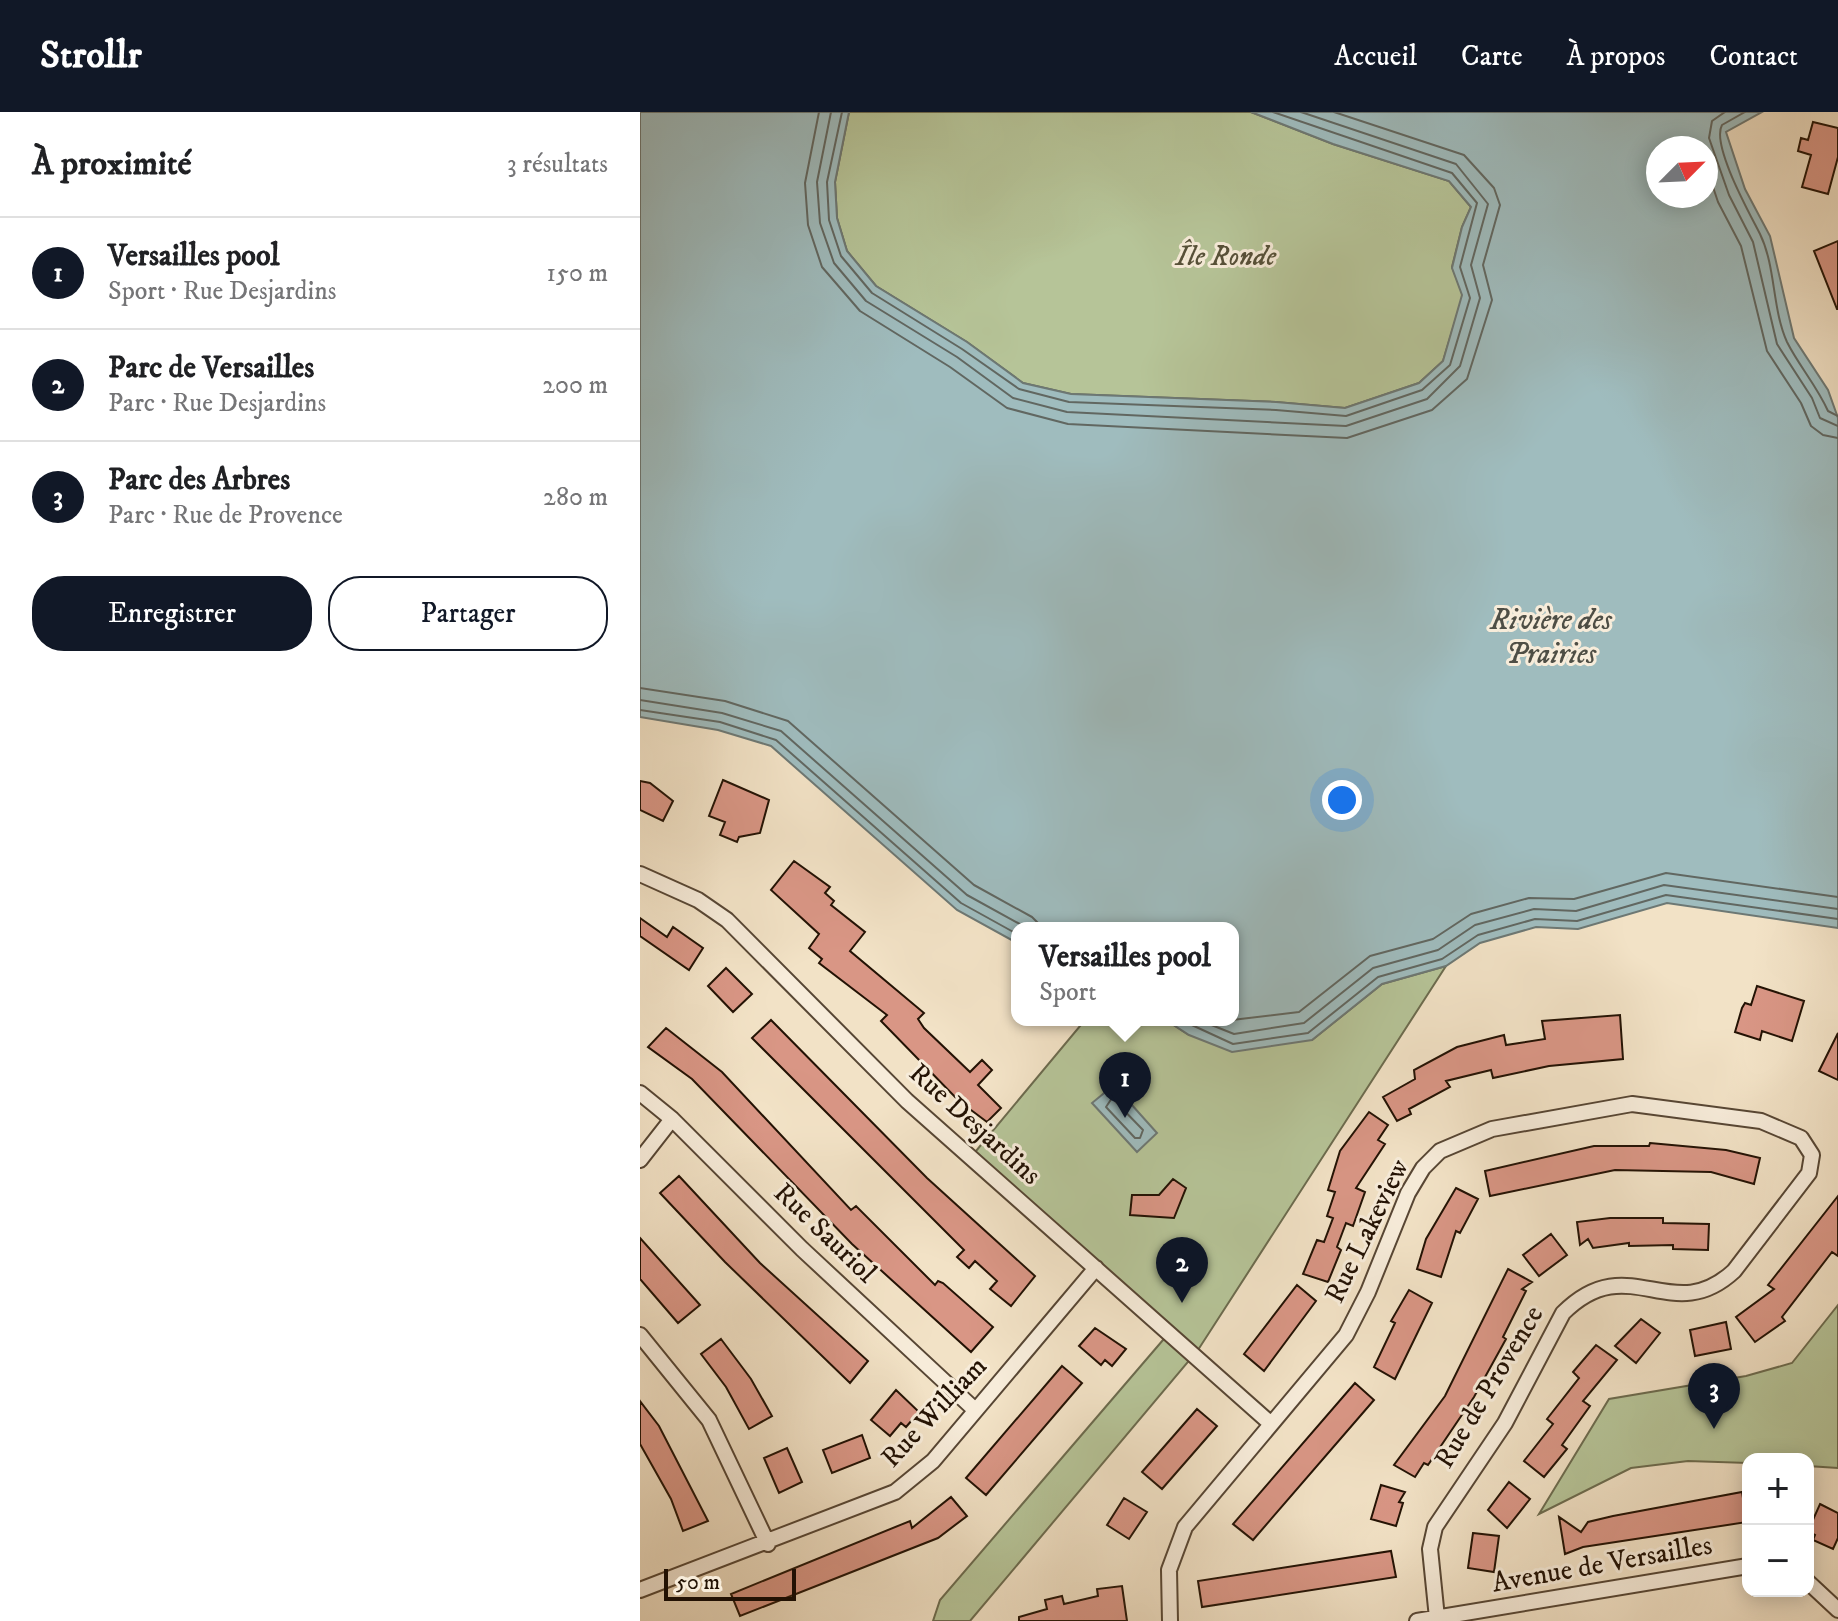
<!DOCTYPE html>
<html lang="fr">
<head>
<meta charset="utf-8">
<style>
  :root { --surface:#fff; --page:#f6f6f6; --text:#202124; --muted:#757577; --line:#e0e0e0; --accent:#111827 }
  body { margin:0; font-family:"IM FELL DW Pica",serif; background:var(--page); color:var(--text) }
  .controls { position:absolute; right:24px; bottom:24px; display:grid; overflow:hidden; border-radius:16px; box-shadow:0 4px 20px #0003 }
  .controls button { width:72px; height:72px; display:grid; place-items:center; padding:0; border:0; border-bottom:2px solid var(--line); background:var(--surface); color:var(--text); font:40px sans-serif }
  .compass { position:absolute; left:1006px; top:24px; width:72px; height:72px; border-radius:50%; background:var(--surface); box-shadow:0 4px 20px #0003; rotate:66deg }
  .scale { position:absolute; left:24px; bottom:20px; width:132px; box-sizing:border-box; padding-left:8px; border:4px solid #231204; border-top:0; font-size:22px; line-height:28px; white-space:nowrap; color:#231204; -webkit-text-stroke:6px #f7ecda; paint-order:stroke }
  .you { position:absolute; left:702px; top:688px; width:28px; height:28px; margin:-20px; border:6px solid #fff; border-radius:50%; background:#1a73e8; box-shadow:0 0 0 12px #1a73e833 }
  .badge { display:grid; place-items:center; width:52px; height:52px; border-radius:50%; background:var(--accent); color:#fff; font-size:26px; font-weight:700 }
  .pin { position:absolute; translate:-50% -66px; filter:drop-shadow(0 2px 4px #0008) }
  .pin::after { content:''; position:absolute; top:42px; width:28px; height:24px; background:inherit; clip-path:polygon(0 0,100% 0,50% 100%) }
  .popup { position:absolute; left:371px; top:810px; width:228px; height:104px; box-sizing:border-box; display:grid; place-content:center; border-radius:16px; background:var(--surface); filter:drop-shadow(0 2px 6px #0005); font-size:26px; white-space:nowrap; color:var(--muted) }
  .popup b { font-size:30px; color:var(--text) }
  .popup::after { content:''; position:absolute; left:50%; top:100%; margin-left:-16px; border:16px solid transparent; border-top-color:var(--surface) }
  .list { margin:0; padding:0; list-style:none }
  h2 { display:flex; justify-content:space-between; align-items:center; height:104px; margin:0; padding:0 32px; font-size:34px }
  h2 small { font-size:26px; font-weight:400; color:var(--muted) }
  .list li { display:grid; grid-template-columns:52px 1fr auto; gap:24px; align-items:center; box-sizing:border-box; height:112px; padding:0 32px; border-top:2px solid var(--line) }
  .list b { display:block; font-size:30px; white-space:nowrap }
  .list p { margin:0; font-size:26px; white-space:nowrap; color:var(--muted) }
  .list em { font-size:26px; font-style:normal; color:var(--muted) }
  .actions { display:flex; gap:16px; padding:24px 32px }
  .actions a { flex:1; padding:18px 0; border:2px solid var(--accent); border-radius:32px; text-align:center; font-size:28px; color:var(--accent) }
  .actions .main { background:var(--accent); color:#fff }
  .map { position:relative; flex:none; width:1198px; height:1509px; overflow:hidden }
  header { display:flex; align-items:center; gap:48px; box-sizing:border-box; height:112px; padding:0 40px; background:var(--accent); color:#fff }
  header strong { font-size:38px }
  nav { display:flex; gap:44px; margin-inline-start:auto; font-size:28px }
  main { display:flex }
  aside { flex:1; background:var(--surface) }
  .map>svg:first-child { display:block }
</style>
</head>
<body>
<header>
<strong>Strollr</strong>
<nav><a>Accueil</a><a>Carte</a><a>À propos</a><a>Contact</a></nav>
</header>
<main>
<aside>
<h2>À proximité<small>3 résultats</small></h2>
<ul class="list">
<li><span class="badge">1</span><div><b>Versailles pool</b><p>Sport · Rue Desjardins</p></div><em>150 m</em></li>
<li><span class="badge">2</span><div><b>Parc de Versailles</b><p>Parc · Rue Desjardins</p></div><em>200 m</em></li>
<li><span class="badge">3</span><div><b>Parc des Arbres</b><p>Parc · Rue de Provence</p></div><em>280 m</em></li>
</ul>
<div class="actions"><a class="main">Enregistrer</a><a>Partager</a></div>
</aside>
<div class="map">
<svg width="1198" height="1509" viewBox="0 0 1198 1509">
  <rect width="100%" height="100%" fill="#f2e2c6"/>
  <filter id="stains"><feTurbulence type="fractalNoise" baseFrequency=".0025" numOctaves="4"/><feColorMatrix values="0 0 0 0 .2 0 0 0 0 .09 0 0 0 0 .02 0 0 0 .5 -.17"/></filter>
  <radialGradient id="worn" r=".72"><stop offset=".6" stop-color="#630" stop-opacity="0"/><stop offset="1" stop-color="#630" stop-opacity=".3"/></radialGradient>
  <path fill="#b6c498" stroke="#6c6b4e" stroke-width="2" d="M209 0H611L693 32 809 69 831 95 822 115 812 155 823 183 803 249 779 271 705 296 636 290 431 282 383 271 327 230 236 174 207 139 197 106 195 70Z
    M806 854 558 1238 330 1509H293L300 1488 529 1221 331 1045 445 908H526L549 923 672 928 742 872Z
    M1198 1193V1356L1168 1354V1347H1108V1351L1048 1349 991 1356 899 1402 969 1287 1106 1264 1152 1251Z"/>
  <path fill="#9fbcbe" stroke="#6d7874" stroke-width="2" fill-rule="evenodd" d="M0 0H209L195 70 197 106 207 139 236 174 327 230 383 271 431 282 636 290 705 296 779 271 803 249 822 183 812 156 822 115 831 95 809 69 693 32 611 0H1122L1086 20 1105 77 1130 124 1154 226 1188 278 1198 306V816L1027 791 938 817 896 815 840 831 806 854 742 872 672 928 592 940 549 923 526 908H593V816H377V831L317 798 131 634 78 618 0 605ZM1018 36H1066V84H1018Z
    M474 973 517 1021 497 1040 452 991Z"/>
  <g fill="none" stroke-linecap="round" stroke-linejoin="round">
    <path stroke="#616761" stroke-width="2" d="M179 0 165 71 168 113 182 155 220 199 310 255 367 296 428 312 707 326 792 298 827 267 852 188 843 153 860 93 854 76 824 43 694 0
      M191 0 177 70 180 111 194 151 226 189 317 245 373 286 427 300 706 314 787 287 820 254 840 186 831 153 848 92 816 52 661 0
      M202 0 187 70 189 108 201 144 232 181 322 237 379 277 429 290 636 298 706 304 782 278 810 253 830 186 820 155 837 91 812 61 633 0
      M1085 0 1072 9 1069 26 1089 83 1113 130 1137 232 1172 286 1180 306 1198 314
      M1105 0 1082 13C1071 33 1110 102 1120 122 1136 155 1132 197 1147 230 1159 254 1177 274 1188 299L1198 304
      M1066 54 1078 90 1101 134 1127 239 1161 291 1171 314 1183 323 1198 326
      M0 576 85 589 148 609 334 773 392 805 403 816
      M0 588 82 601 141 619 327 783 387 816
      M0 598 80 610 136 628 321 791 377 822
      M541 908 593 932 668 921 738 865 802 847 838 823 895 807 937 809 1026 783 1198 807
      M559 908 594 922 664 911 733 856 798 838 835 813 894 797 936 799 1024 773 1198 797
      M592 908 659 900 730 844 793 827 831 802 889 786 934 787 1026 761 1198 785
      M472 986 503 1018 500 1026H495L466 995Z"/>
  </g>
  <path fill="#d99685" stroke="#231204" stroke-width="2" d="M1173 10 1198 16V45L1188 82 1162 75 1171 43 1158 39 1161 26 1168 28Z
    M1198 129V197H1197L1174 139Z
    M83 668 129 688 120 721 99 725 97 730 80 723 85 710 69 704Z
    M0 669 10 671 33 689 23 709 0 698Z
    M154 749 190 775 185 781 194 789 191 793 225 820 210 839 284 901 278 907 284 916 330 960 342 948 352 958 338 973 361 996 347 1010 319 989 241 909 247 903 179 851 182 847 169 836 179 822 131 778Z
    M0 806 27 825 33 815 63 836 49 858 0 824Z
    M86 856 112 882 93 900 68 874Z
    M1117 874 1164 889 1152 929 1122 919 1120 928 1095 920 1102 896 1105 891 1111 893Z
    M980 903 983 947 909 954 853 966 851 958 806 969 810 975 769 997 771 1002 757 1009 743 985 775 967 774 958 817 935 864 923 866 933 905 927 902 909Z
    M131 908 287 1066 395 1164 371 1194 350 1177 357 1169 335 1149 329 1156 317 1145 324 1138 112 926Z
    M26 916 82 960 211 1098 216 1094 295 1173 298 1169 303 1171 353 1215 331 1240 212 1132 52 967 8 935Z
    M1198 921V968L1179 959Z
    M729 1000 748 1013 738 1028 745 1032 716 1076 725 1080 713 1114 706 1111 697 1135 701 1138 688 1170 663 1162 677 1128 684 1130 693 1106 687 1104 695 1080 688 1078 700 1039Z
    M1010 1031 1086 1038 1120 1046 1114 1072 1071 1060 975 1058 850 1084 845 1059 954 1034H1009Z
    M39 1064 120 1151 228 1249 210 1271 85 1150 20 1081Z
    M533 1067 546 1076 534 1106 490 1103 492 1083H519Z
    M816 1076 838 1087 820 1121 816 1119 801 1165 777 1157 786 1127Z
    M1198 1084V1144L1192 1140 1142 1205 1145 1209 1115 1230 1096 1205 1134 1177 1128 1173Z
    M970 1106H1023V1111L1069 1112 1068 1138 1033 1137V1133L989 1134V1131L953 1136 948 1127 940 1133 937 1110Z
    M911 1122 927 1143 899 1164 883 1143Z
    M0 1126 60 1193 38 1211 0 1167Z
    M868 1157 892 1170 882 1177 886 1179 863 1225 866 1227 834 1285 788 1353 784 1351 775 1365 754 1353 805 1284Z
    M657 1173 676 1189 624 1259 604 1242Z
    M769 1178 792 1191 755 1267 734 1255 755 1211 751 1209Z
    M1001 1207 1020 1221 996 1251 975 1234Z
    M1086 1210 1091 1237 1055 1244 1050 1218Z
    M455 1216 486 1237 472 1254 465 1248 461 1253 439 1234Z
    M81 1227 111 1267 132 1304 109 1317 86 1275 61 1242Z
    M956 1233 977 1248 943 1289 950 1294 922 1333 927 1337 904 1365 884 1349 913 1312 907 1307 939 1266 933 1260Z
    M422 1254 442 1271 346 1383 326 1366Z
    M715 1271 734 1288 613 1428 593 1412Z
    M256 1278 279 1300 266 1315 261 1311 250 1324 231 1308Z
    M0 1289 19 1314 68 1409 43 1419 31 1387 0 1332Z
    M557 1297 577 1314 522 1377 502 1360Z
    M222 1323 230 1346 192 1361 183 1338Z
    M147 1336 162 1370 139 1381 124 1346Z
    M869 1370 890 1387 867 1416 848 1398Z
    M741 1373 765 1380 759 1390 763 1391 756 1414 731 1407Z
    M1102 1380 1107 1410 943 1435 925 1442 919 1405 941 1420 948 1410 973 1404Z
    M311 1385 327 1404 298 1426 100 1504 91 1482 270 1409 272 1416Z
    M484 1386 507 1400 489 1427 467 1413Z
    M1180 1392 1198 1401V1426L1193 1437 1173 1428 1175 1423 1168 1419Z
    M833 1421 859 1424 854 1460 828 1456Z
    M751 1439 756 1465 562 1495 558 1469Z
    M482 1474 487 1509H379V1505L407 1497 405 1488 422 1484 424 1492 458 1484 457 1477Z"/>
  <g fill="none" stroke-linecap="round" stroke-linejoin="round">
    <defs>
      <path id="street" d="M0 762 58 788 87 808 267 989 630 1311
        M0 981 32 1007 162 1137 334 1297
        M0 1048 32 1007
        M0 1223 69 1308 128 1432
        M1168 1470 1198 1498
        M0 1478 255 1380 293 1349 456 1156
        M530 1509 529 1458 545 1415 706 1223 728 1180 768 1081 783 1056 800 1039 852 1017 992 992 1121 1009 1161 1026 1172 1043 1169 1061 1094 1159C1031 1217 989 1135 923 1201L865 1311 795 1415 790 1437 797 1506
        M777 1509 1108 1454"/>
    </defs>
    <use href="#street" stroke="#574634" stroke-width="18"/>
    <use href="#street" stroke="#f7ecda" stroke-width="14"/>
  </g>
  <g text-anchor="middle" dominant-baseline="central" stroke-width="6" stroke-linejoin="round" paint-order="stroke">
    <g font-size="28" font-style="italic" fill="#565038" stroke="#f7ecda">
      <text x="586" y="144">Île Ronde</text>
    </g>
    <g font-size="28" fill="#231204" stroke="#f7ecda">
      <text transform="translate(335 1012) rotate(42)">Rue Desjardins</text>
      <text transform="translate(727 1119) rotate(-64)">Rue Lakeview</text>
      <text transform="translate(185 1121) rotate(44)">Rue Sauriol</text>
      <text transform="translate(849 1275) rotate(-59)">Rue de Provence</text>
      <text transform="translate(294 1300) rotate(-47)">Rue William</text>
      <text transform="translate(962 1452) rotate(-10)">Avenue de Versailles</text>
    </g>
    <g font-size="30" font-style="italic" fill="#4e4e45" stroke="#f7ecda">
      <text x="911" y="508">Rivière des<tspan x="911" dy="34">Prairies</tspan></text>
    </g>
  </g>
  <rect width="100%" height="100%" filter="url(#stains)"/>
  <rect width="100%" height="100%" fill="url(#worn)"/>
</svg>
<div class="controls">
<button>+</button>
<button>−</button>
</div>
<svg class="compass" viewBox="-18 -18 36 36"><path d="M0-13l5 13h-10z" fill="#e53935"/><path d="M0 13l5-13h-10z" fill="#757577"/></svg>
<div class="scale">50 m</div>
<div class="you"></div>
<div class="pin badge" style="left:485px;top:1006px">1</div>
<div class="popup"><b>Versailles pool</b>Sport</div>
<div class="pin badge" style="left:542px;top:1191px">2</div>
<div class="pin badge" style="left:1074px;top:1317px">3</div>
</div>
</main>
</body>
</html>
